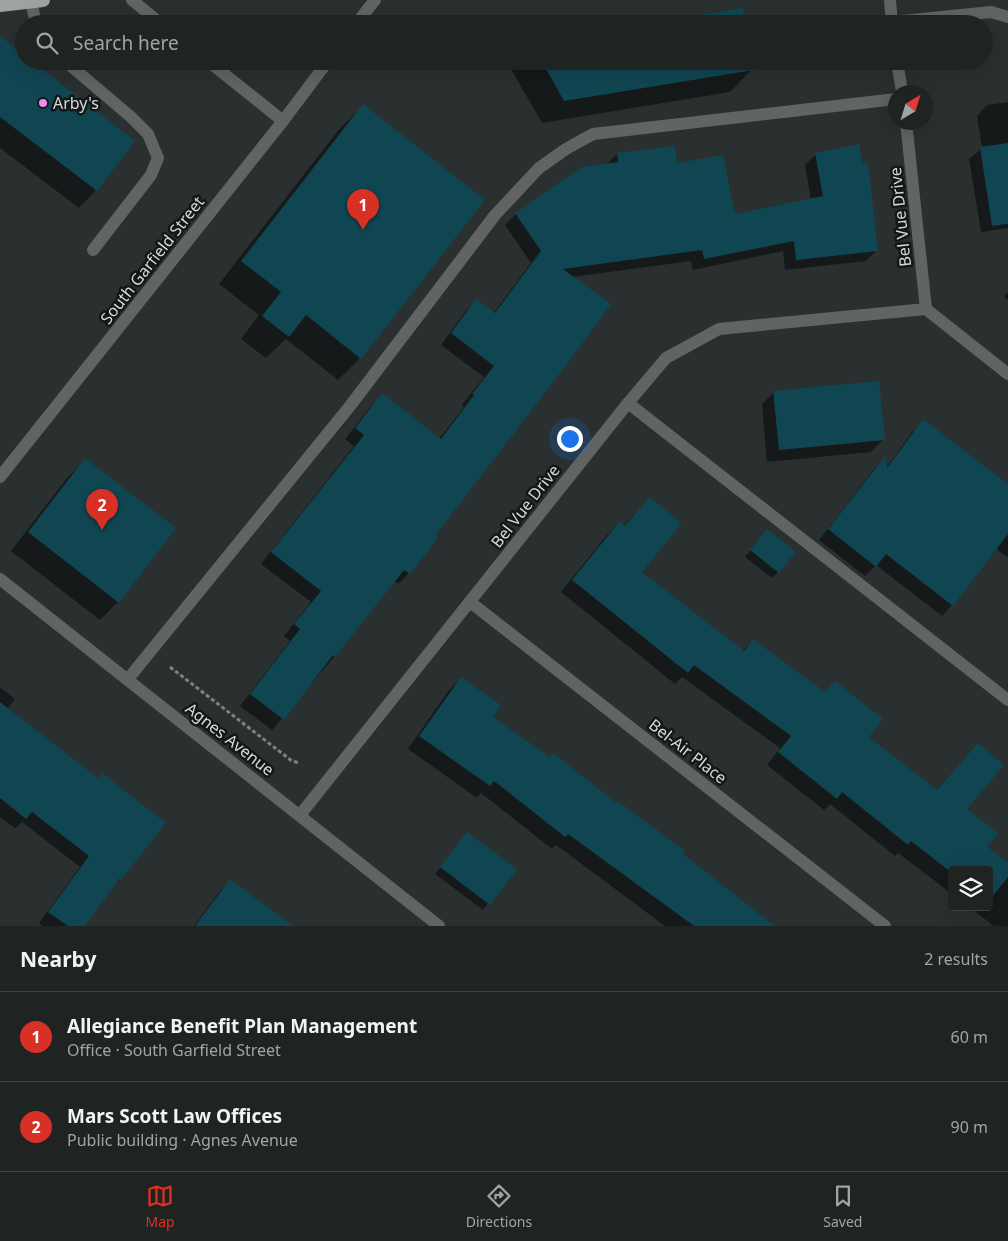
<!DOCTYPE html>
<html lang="en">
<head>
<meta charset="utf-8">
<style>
  :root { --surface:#1f2423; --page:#272c2b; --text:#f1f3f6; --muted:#a1a4a6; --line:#3c4141; --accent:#d93025 }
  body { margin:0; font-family:"Noto Sans",sans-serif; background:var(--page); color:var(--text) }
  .controls { position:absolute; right:15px; bottom:15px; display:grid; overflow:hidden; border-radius:5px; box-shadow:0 5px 20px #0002 }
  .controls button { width:45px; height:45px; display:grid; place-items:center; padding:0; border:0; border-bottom:1px solid var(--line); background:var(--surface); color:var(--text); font:25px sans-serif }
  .compass { position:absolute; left:888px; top:85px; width:45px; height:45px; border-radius:50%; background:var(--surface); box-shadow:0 5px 20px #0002; rotate:38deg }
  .you { position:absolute; left:569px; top:438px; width:18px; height:18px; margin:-12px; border:4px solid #fff; border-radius:50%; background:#1a73e8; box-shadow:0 0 0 8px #1a73e833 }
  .badge { display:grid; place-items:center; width:32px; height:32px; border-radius:50%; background:var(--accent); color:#fff; font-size:16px; font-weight:700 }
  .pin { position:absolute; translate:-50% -41px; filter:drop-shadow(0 1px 2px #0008) }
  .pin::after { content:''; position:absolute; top:26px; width:18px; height:15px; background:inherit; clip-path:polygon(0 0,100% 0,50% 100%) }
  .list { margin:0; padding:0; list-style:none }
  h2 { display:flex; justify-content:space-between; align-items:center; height:65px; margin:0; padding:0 20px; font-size:21px }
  h2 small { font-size:16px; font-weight:400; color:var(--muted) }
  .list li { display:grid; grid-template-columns:32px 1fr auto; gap:15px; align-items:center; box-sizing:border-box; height:90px; padding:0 20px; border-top:1px solid var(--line) }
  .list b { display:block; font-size:19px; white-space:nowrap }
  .list p { margin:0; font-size:16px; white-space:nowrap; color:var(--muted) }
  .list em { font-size:16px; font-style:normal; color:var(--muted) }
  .icon { flex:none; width:28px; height:28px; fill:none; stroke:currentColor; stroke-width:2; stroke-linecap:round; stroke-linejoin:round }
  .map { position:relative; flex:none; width:1008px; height:926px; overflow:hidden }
  .search { position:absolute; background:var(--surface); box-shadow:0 5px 20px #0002; left:15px; right:15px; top:15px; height:55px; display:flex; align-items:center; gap:12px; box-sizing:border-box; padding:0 18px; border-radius:28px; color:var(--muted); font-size:19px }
  .sheet { height:245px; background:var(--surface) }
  nav { display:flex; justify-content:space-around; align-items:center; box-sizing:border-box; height:70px; border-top:1px solid var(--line); background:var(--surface); font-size:14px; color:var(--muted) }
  nav a { display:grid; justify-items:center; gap:2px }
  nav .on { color:var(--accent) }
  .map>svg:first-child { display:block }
</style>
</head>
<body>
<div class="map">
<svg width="1008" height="926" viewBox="0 0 1008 926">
  <rect width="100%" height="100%" fill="#29302f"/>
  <path fill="#0007" d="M0 45 24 61 96 190 79 208 0 148Z
    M515 61H751L752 69 730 92 542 123 510 67Z
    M1008 102V228L981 232 969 159 982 148 977 116 987 105Z
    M363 106 360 358 338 380 286 339 266 358 241 339 259 315 219 284 340 128Z
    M617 154 676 165 734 215 811 200 805 165 816 154 877 250 866 261 785 270 783 251 693 270 691 261 572 277 433 536 436 538 409 573 398 584 394 581 334 657 272 730 240 706 290 641 284 636 311 602 261 564 354 446 345 439 371 406 382 395 439 439 464 407 462 405 484 377 441 345 465 312 476 301 493 314 531 263 505 225 516 214 606 165Z
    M1008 292V300L1004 297Z
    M774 392 883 440 871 452 767 462 762 404Z
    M923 421 1008 486V558L995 548 952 605 942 616 876 565 865 576 819 540 876 467 885 458 886 468 913 431Z
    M85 460 118 602 100 620 11 551 67 478Z
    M649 498 641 572 742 651 753 641 867 737 936 791 978 744 965 809 986 847 1008 865V926H994L969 907H989V870H952V894L898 853 895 856 830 804 824 810 767 765 780 748 682 677 675 684 561 592 607 535 619 523 624 526Z
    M762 537 778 572 772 578 745 557Z
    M461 678 491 718 681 854 773 926H665L556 845 552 849 481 793 477 798 408 749 449 690Z
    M0 687 15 699 7 709 120 879 109 890 83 926H43L39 923 80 867 22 822 15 828 0 817Z
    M462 839 515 869 483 910 435 874Z
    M230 881 291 926H194L220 891Z"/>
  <path fill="#104652" d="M743 8 746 24H647Z
    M0 36 24 55V61H32L135 141 97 191 0 117Z
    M545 61H752L754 70 564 101 545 67Z
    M363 104 485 200 361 359 306 315 289 337 262 316 281 292 241 261Z
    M1008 143V224L992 226 980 147Z
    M859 144 862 163 868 162 878 251 796 260 794 241 704 259 702 250 563 269 611 304 567 364 435 536 438 538 410 574 404 570 335 657 333 655 284 720 250 694 300 629 294 624 321 591 271 552 364 435 355 428 382 393 441 439 474 395 472 394 494 366 451 333 476 299 495 313 541 251 515 213 582 167 618 162 617 153 675 146 677 163 723 155 735 214 823 196 815 153Z
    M879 381 885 440 779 450 773 391Z
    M923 419 1008 484V534L953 606 886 554 876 567 828 529 886 455 887 468Z
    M85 458 176 528 119 603 28 532Z
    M649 497 682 523 642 572 744 651 753 639 825 692 835 681 883 719 869 737 937 790 978 743 1004 765 967 809 998 833 987 847 1008 863V877L989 901V870H952V873L911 841 908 845 842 792 837 799 778 752 791 736 694 665 688 673 572 580 619 522 625 526Z
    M767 529 796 552 779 573 750 550Z
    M461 677 501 705 493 717 550 757 553 753 618 804 619 802 685 851 683 854 775 926H694L568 834 565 837 494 781 490 786 419 736Z
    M0 702 98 778 102 773 166 823 121 880 119 879 85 926H68L48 912 89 856 32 812 26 819 0 798Z
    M467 832 517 869 490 905 440 867Z
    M230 879 293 926H195Z"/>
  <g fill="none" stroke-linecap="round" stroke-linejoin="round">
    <path stroke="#7d8382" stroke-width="3" stroke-dasharray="4 2.5" stroke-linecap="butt" d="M170 667 292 761 300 763"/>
    <path stroke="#616463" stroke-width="12" d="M31 1 36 24
      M65 61 131 117 148 134 158 158 151 175 93 250
      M628 403 1008 700
      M128 679 350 406 495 215 539 168 566 149 593 134 896 99"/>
    <path stroke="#616463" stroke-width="12" d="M132 0 161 24
      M890 0 892 24
      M892 22 991 12 1008 17
      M356 24 375 0
      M208 61 283 121
      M897 61 902 92
      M906 122 926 309
      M0 477 283 121 328 61
      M0 579 439 926
      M470 602 885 926
      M300 815 628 403 666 358 719 329 926 309 1008 374"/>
    <path stroke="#9da4a0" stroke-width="14" d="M0 5 43 0"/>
  </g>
  <circle fill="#f18af4" stroke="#141717" stroke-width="2" cx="43" cy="103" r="5"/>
  <g text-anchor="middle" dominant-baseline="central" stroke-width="5" stroke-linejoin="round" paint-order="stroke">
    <g font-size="16" fill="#d6dbda" stroke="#141717" text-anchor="start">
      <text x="53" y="103">Arby's</text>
    </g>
    <g font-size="16" fill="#d6dbda" stroke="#141717">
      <text transform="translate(900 217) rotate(-96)">Bel Vue Drive</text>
      <text transform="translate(152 260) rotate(-52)">South Garfield Street</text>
      <text transform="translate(525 506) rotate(-52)">Bel Vue Drive</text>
      <text transform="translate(230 739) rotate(38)">Agnes Avenue</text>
      <text transform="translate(688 751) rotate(38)">Bel-Air Place</text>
    </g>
  </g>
</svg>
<div class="controls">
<button><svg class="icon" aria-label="layers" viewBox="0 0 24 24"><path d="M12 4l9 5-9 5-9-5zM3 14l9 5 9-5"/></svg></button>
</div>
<svg class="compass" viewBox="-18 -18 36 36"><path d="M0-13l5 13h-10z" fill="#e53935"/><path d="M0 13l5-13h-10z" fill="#a1a4a6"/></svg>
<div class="you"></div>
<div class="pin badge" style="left:363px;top:230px">1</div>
<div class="pin badge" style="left:102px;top:530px">2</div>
<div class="search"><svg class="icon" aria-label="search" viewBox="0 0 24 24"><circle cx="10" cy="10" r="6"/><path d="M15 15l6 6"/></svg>Search here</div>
</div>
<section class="sheet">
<h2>Nearby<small>2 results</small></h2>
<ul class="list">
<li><span class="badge">1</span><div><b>Allegiance Benefit Plan Management</b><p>Office · South Garfield Street</p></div><em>60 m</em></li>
<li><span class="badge">2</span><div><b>Mars Scott Law Offices</b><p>Public building · Agnes Avenue</p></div><em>90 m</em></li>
</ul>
</section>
<nav>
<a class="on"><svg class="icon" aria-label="map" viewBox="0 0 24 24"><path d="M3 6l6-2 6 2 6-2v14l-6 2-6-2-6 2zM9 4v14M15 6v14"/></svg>Map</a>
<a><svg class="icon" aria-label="directions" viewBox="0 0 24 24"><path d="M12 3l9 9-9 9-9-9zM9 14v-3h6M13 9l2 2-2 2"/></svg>Directions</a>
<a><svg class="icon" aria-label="saved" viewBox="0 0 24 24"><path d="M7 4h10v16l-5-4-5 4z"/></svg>Saved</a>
</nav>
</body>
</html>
